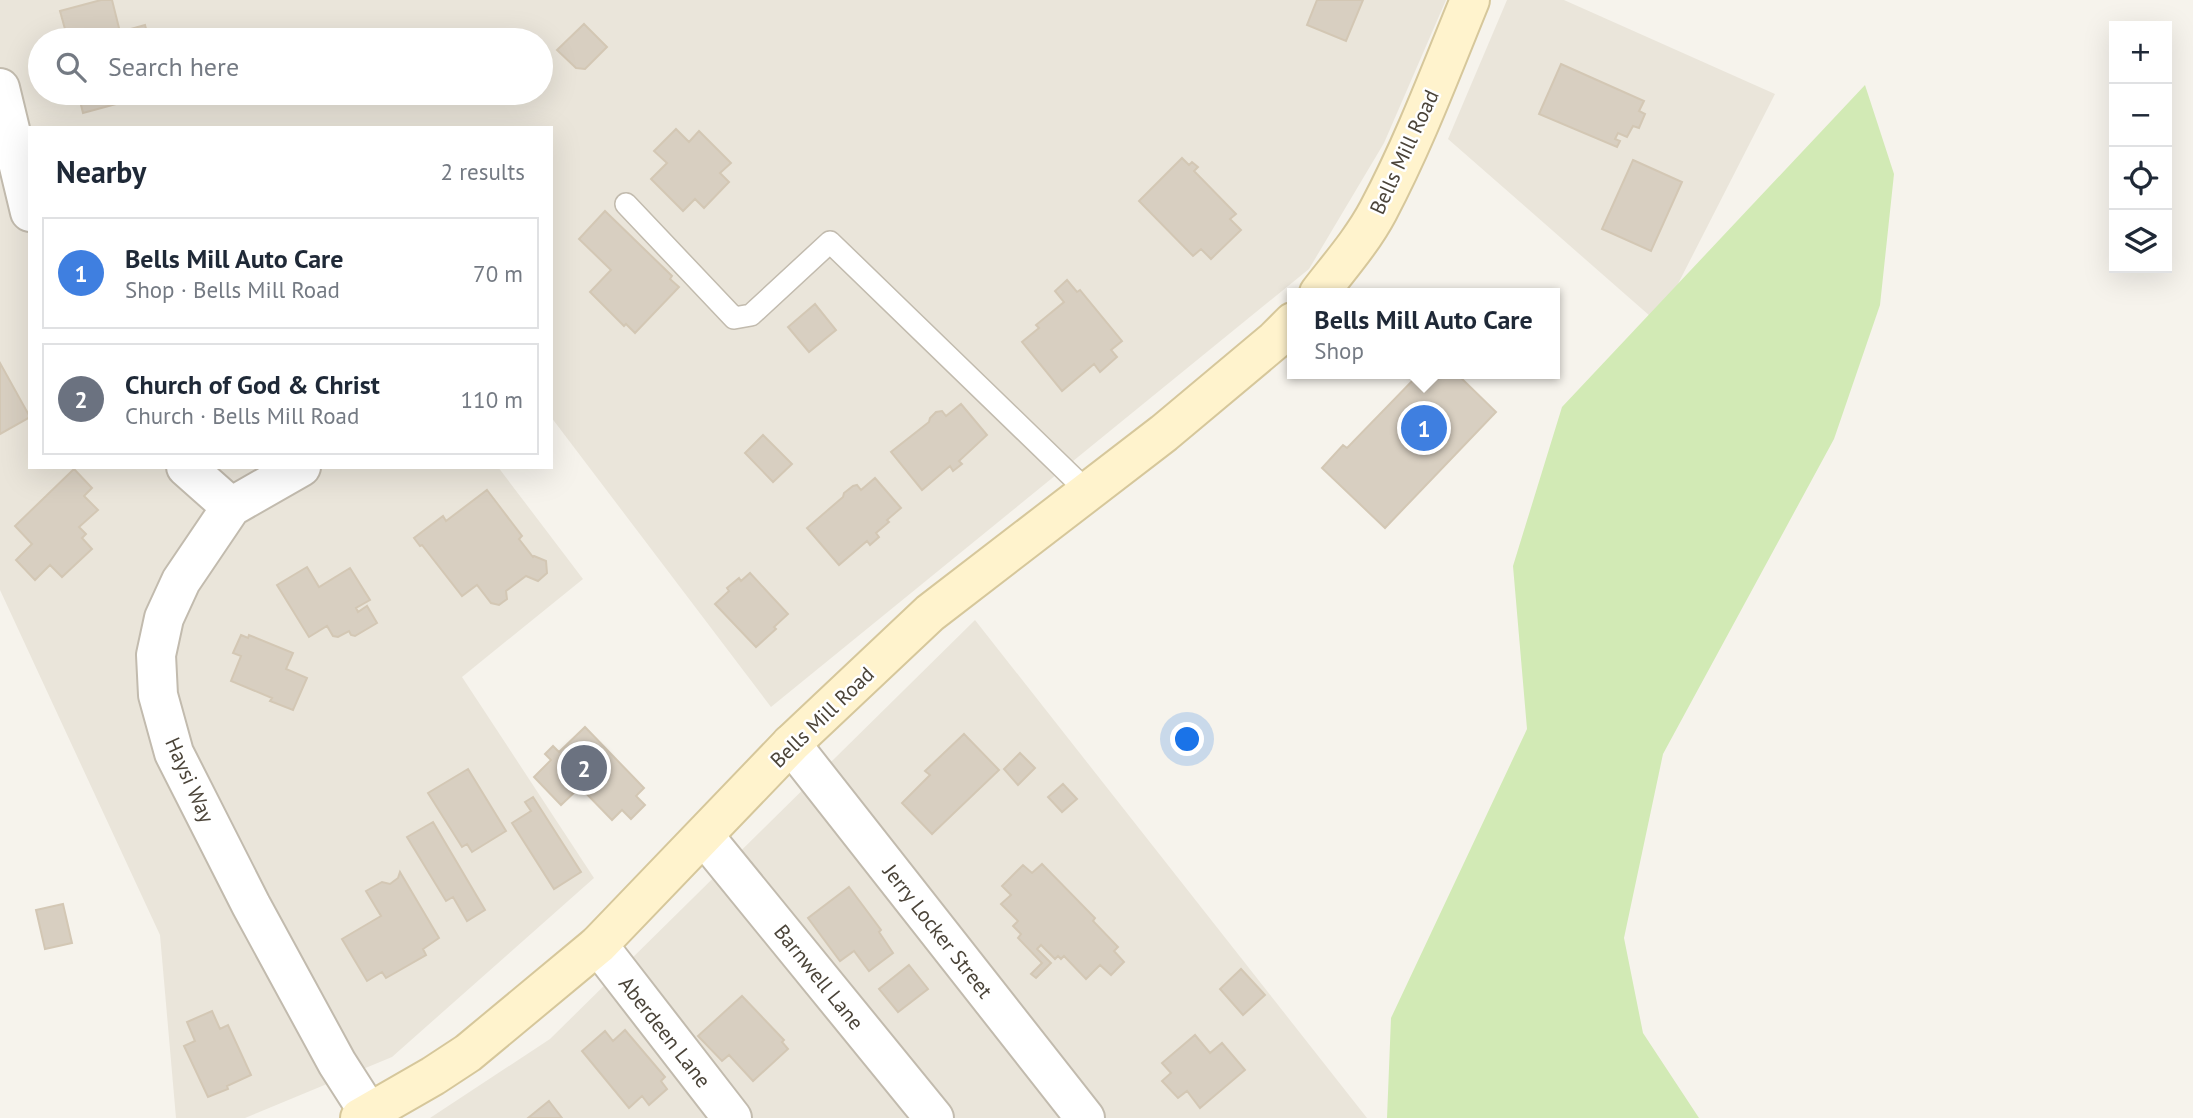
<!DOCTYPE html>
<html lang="en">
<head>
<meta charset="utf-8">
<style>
  :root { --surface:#fff; --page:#f6f6f7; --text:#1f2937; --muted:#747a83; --line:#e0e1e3; --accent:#111827 }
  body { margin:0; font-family:"PT Sans",sans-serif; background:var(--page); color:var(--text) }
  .controls { position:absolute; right:21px; top:21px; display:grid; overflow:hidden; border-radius:0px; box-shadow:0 7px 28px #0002 }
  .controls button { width:63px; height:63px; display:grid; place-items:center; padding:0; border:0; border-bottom:2px solid var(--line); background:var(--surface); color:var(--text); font:35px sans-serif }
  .you { position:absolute; left:1188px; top:740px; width:24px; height:24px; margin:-18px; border:5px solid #fff; border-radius:50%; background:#1a73e8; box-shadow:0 0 0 10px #1a73e833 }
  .badge { display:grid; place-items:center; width:46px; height:46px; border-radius:50%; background:var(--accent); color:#fff; font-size:23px; font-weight:700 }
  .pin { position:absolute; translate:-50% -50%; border:4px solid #fff; box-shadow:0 2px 7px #0006 }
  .popup { position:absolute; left:1287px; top:288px; width:273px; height:91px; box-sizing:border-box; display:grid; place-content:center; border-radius:0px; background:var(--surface); filter:drop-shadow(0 2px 5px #0005); font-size:23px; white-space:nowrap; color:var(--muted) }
  .popup b { font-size:26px; color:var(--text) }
  .popup::after { content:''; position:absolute; left:50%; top:100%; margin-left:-14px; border:14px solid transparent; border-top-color:var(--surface) }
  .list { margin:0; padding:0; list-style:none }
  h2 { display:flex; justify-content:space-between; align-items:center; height:91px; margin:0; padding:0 28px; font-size:30px }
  h2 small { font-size:23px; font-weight:400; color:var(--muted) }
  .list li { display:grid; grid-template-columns:46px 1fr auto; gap:21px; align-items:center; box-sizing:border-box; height:112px; margin:0 14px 14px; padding:0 14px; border:2px solid var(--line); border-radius:0px }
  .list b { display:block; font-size:26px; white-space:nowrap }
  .list p { margin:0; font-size:23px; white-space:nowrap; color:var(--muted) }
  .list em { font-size:23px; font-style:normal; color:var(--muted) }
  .icon { flex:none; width:38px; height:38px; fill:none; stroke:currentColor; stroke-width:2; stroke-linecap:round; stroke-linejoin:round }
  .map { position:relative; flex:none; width:2193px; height:1118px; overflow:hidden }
  .search { position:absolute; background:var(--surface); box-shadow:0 7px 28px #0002; left:28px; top:28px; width:525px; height:77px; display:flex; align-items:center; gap:18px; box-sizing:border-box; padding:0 24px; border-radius:38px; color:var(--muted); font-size:26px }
  .panel { position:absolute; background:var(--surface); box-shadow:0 7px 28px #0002; left:28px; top:126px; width:525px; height:343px; border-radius:0px }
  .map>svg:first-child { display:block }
</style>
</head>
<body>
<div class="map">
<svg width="2193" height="1118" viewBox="0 0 2193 1118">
  <rect width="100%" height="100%" fill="#f6f3ec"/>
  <path fill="#eae5da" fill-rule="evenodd" d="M0 0H1446L1384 143 1309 269 771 707 551 417V128H30V467H498L583 579 462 677 594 878 392 1057 245 1118H176L160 935 0 590ZM40 40H541V93H40Z
    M1507 0H1564L1775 94 1658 323 1448 139Z
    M975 620 1367 1118H430L550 1039Z"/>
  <path fill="#d2eab5" d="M1865 85 1894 174 1880 305 1834 439 1663 754 1624 938 1643 1033 1699 1118H1387L1391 1018 1527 729 1513 566 1562 407Z"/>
  <path fill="#d8cfc1" stroke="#d3c7b4" stroke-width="2" d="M101 0H112L120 32 145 25 149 40H68L60 11Z
    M1317 0H1363L1346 41 1307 25Z
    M584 24 607 47 585 69 576 68 557 50Z
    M1561 64 1644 101 1639 111 1645 114 1639 128 1633 126 1627 137 1618 133 1615 139 1620 141 1617 147 1539 114Z
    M78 93H135L125 95 127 101 83 113Z
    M676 129 689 142 699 131 731 163 720 173 729 182 704 208 695 199 683 211 651 179 667 163 654 151Z
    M1182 158 1189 165 1192 162 1198 167 1194 171 1236 214 1230 219 1241 230 1211 259 1201 249 1193 256 1139 201Z
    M1633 160 1682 182 1651 251 1602 229Z
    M605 211 672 276 670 279 679 287 635 333 626 324 624 326 590 292 611 270 579 239Z
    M1067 280 1077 292 1080 290 1122 341 1111 350 1117 357 1100 372 1094 364 1062 391 1022 342 1039 328 1036 325 1064 302 1055 291Z
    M815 304 836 330 809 352 788 327Z
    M0 363 30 417 0 434Z
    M1415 374H1457L1496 412 1385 528 1322 468 1343 445 1347 448 1417 376Z
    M961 404 987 435 959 461 962 464 953 471 950 466 922 490 891 452 929 422 930 418 936 412 942 411 946 416Z
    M763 435 792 464 773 482 745 453Z
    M74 469 92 488 84 496 98 510 79 527 86 534 82 538 92 549 62 577 50 565 35 580 16 560 32 544 15 526Z
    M875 478 901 508 887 520 889 522 876 533 879 537 870 545 867 541 839 565 807 528 843 497 844 493 853 486 857 485 861 490Z
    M487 490 522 536 519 539 533 557 534 556 546 561 547 573 538 581 526 576 506 591 507 599 499 605 491 603 477 585 462 596 422 545 420 546 414 538 443 516 446 521Z
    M307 567 319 587 350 568 370 600 356 608 358 612 367 606 377 623 355 636 351 635 349 631 338 637 333 636 327 626 309 637 277 585Z
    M750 573 788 614 774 627 776 629 756 647 715 604 729 591 727 588 739 578 741 581Z
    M241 635 248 638 249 635 293 653 286 669 307 678 293 710 270 701 272 698 231 681 241 656 233 653Z
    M585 727 644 788 636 796 645 805 631 819 622 810 612 820 580 787 561 805 534 777 551 760 545 754 553 746 559 752Z
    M964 734 999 770 932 834 902 803 930 775 925 771Z
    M1020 753 1035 768 1018 785 1004 769Z
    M468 769 506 831 472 852 467 844 462 847 428 793Z
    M1063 784 1077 799 1062 812 1048 797Z
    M533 797 581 872 554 889 512 823 531 811 525 802Z
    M433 822 485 910 467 921 453 897 446 901 407 837Z
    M1042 864 1095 918 1093 921 1118 947 1114 951 1124 962 1111 975 1100 965 1086 979 1064 956 1061 959 1058 956 1055 959 1041 945 1037 949 1051 963 1036 978 1031 974 1042 963 1018 938 1021 934 1013 926 1018 921 1001 904 1011 895 1002 886 1023 865 1032 873Z
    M400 872 439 938 423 949 426 955 386 978 382 972 367 981 342 939 381 916 366 891 382 882 390 884 398 878Z
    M849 887 881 930 879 932 893 953 869 971 854 951 840 961 808 918Z
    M63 904 72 943 45 949 36 910Z
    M909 965 928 989 898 1012 879 989Z
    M1241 969 1265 995 1243 1015 1220 989Z
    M742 996 784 1040 782 1042 788 1049 753 1081 729 1055 722 1061 698 1036Z
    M212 1011 220 1029 228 1025 251 1075 227 1086 228 1089 208 1097 184 1046 195 1041 187 1022Z
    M625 1030 665 1077 661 1081 667 1089 649 1105 642 1096 629 1108 582 1051 605 1031 613 1041Z
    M1195 1035 1210 1053 1222 1043 1245 1070 1200 1108 1187 1091 1178 1098 1162 1081 1171 1073 1162 1063Z
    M549 1101 562 1118H528Z"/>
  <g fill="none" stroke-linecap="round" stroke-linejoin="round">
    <defs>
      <path id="lane" d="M626 204 734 318 751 315 830 242 1088 492"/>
      <path id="street" d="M0 88 30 212
        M186 467 231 507
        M301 467 231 507 181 581 164 618 156 655 158 695 174 753 251 905 337 1063 369 1113
        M791 744 1085 1118
        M704 836 934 1118
        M598 945 732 1118"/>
      <path id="secondary" d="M1319 293C1339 267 1362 241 1378 211 1414 143 1441 71 1470 0
        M360 1118 433 1076 468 1053 598 945 791 744 930 613 1164 433 1275 340 1293 322"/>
    </defs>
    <use href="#lane" stroke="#c2bbae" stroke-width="24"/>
    <use href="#street" stroke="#c2bbae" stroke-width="42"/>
    <use href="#secondary" stroke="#d6c79b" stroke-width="42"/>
    <use href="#lane" stroke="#fff" stroke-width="21"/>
    <use href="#street" stroke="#fff" stroke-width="38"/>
    <use href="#secondary" stroke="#fff3cd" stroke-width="38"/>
  </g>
  <g text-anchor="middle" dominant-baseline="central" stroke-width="5" stroke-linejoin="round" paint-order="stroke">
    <g font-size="21" fill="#4b4439" stroke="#fff">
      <text transform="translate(1404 152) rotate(-65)">Bells Mill Road</text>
      <text transform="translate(822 717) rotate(-44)">Bells Mill Road</text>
      <text transform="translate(190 780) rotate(66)">Haysi Way</text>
      <text transform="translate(938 931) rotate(52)">Jerry Locker Street</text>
      <text transform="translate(819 977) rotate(51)">Barnwell Lane</text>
      <text transform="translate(665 1032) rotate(52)">Aberdeen Lane</text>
    </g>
  </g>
</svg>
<div class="controls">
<button>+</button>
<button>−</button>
<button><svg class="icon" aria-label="locate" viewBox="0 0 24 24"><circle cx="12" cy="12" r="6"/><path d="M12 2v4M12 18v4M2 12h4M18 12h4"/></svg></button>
<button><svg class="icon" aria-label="layers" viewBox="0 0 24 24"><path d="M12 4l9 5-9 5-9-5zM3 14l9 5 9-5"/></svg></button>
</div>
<div class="you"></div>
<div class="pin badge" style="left:1424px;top:428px;background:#3f7fe0">1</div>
<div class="popup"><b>Bells Mill Auto Care</b>Shop</div>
<div class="pin badge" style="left:584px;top:768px;background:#6b7280">2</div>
<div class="search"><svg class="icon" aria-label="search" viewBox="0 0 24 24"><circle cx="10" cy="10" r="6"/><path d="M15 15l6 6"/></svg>Search here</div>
<section class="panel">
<h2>Nearby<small>2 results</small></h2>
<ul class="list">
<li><span class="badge" style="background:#3f7fe0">1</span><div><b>Bells Mill Auto Care</b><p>Shop · Bells Mill Road</p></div><em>70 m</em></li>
<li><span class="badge" style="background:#6b7280">2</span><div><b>Church of God &amp; Christ</b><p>Church · Bells Mill Road</p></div><em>110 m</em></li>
</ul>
</section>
</div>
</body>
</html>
